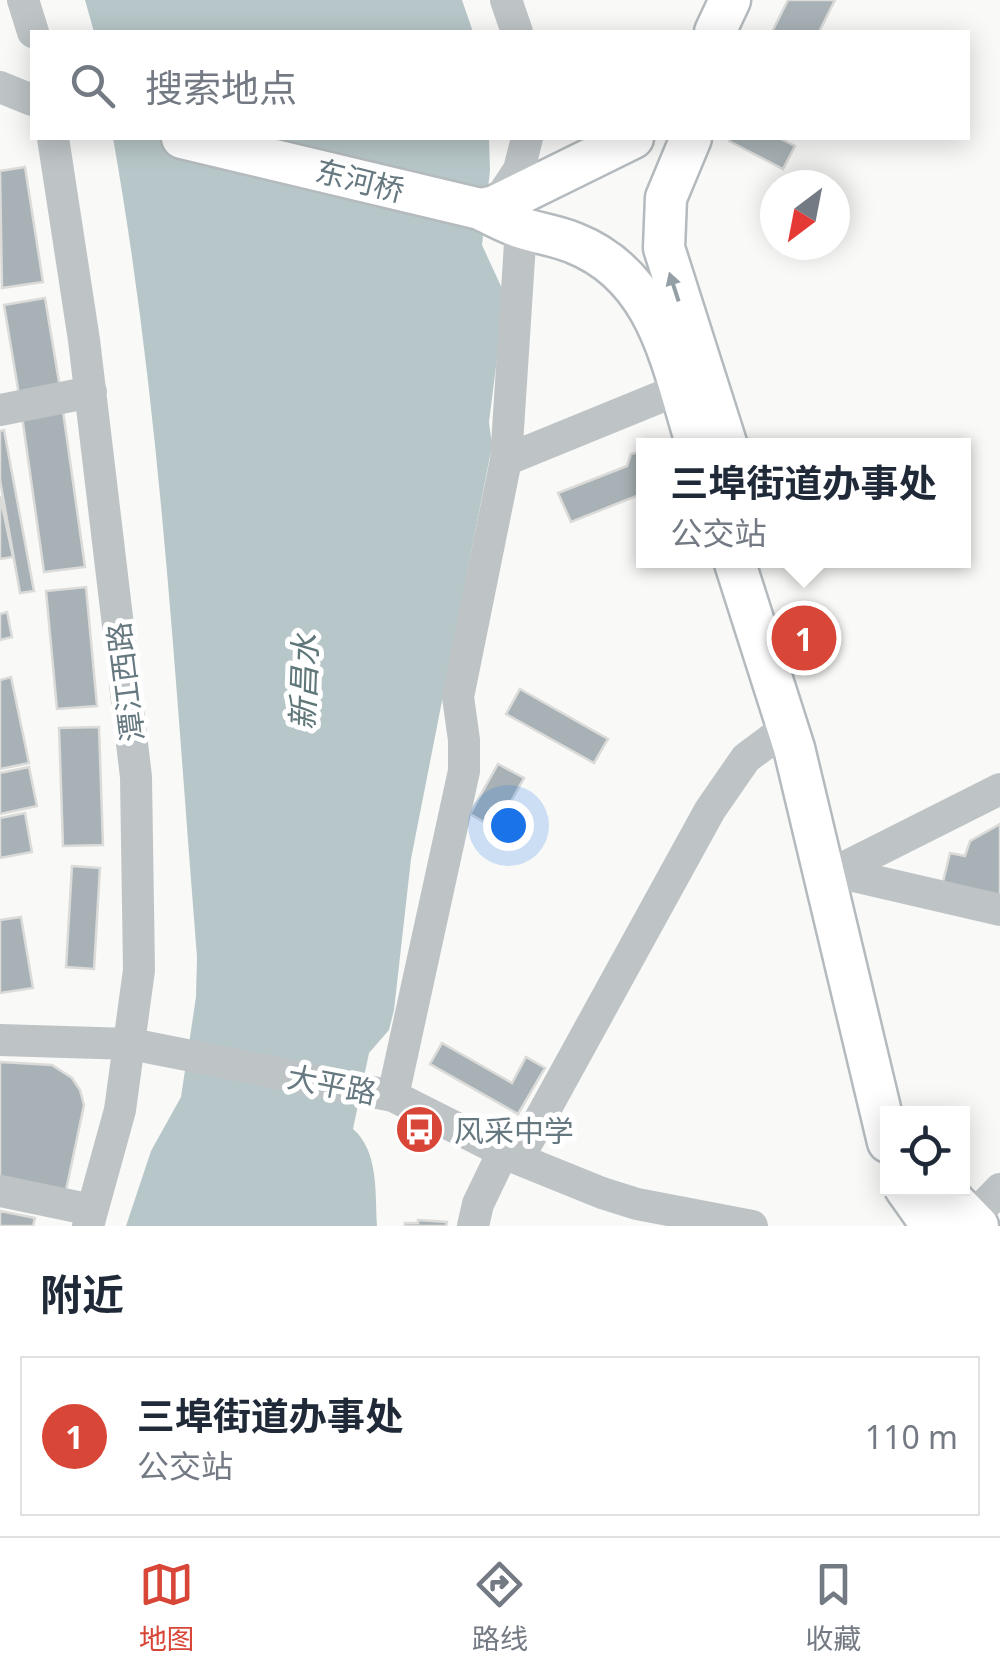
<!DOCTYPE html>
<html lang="zh">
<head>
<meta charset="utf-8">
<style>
  :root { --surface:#fff; --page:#f6f6f7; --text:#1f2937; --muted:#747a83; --line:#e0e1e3; --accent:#d84637 }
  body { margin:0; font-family:"Noto Sans","Noto Sans SC",sans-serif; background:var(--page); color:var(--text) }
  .controls { position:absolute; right:30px; bottom:30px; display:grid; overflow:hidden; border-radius:0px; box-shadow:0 5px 25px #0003 }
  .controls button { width:90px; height:90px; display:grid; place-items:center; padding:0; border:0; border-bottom:2px solid var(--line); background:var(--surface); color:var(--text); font:50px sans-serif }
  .compass { position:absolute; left:760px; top:170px; width:90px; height:90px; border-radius:50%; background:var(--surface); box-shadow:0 5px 25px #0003; rotate:212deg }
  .you { position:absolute; left:508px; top:825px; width:35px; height:35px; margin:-25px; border:8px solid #fff; border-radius:50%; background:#1a73e8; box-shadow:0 0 0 15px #1a73e833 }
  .badge { display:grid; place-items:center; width:65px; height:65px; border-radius:50%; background:var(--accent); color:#fff; font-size:32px; font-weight:700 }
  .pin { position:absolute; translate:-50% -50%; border:5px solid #fff; box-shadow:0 2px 10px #0006 }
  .popup { position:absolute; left:636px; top:438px; width:335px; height:130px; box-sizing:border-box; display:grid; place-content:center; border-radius:0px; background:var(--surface); filter:drop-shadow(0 2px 8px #0005); font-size:32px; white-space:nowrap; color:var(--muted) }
  .popup b { font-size:38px; color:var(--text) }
  .popup::after { content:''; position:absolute; left:50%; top:100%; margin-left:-20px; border:20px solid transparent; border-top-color:var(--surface) }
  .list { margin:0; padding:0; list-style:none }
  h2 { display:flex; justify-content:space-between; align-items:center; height:130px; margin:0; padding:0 40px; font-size:42px }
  h2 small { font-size:32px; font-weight:400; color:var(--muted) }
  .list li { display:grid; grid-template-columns:65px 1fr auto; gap:30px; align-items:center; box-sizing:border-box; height:160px; margin:0 20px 20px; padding:0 20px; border:2px solid var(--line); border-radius:0px }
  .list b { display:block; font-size:38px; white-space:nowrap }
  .list p { margin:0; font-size:32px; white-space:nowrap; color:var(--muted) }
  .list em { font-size:32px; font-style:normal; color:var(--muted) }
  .icon { flex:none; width:55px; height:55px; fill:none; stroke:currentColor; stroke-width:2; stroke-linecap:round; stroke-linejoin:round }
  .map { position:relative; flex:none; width:1000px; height:1226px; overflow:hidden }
  .search { position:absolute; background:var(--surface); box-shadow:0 5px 25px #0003; left:30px; right:30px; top:30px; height:110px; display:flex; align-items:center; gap:25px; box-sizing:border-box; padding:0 35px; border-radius:0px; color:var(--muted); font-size:38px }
  .sheet { height:310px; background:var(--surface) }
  nav { display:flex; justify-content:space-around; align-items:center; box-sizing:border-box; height:140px; border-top:2px solid var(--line); background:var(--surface); font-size:28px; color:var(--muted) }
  nav a { display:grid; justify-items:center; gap:5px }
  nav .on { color:var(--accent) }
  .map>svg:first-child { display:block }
</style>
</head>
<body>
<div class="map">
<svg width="1000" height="1226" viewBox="0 0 1000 1226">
  <rect width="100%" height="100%" fill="#f9f9f7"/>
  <path fill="#b7c6c8" d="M85 0H462L473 32H94Z
    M113 138H489L490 170 482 245 505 295 489 422 492 446 411 859 394 1010 389 1030 369 1053 353 1129C379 1151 375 1194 377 1226H126L151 1151 181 1097 196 997 197 957C175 683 161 408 113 138Z"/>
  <path fill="#a8b2b6" stroke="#dbdbd9" stroke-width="2.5" d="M788 0H835L819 32H772Z
    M730 138H779L795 146 783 169 729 141Z
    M25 167 43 282 2 288 0 171Z
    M45 298 60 388 19 395 4 305Z
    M63 411 85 567 44 572 22 416Z
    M4 430 34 591 20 593 0 480V431Z
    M642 451 644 493 571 522 558 493 627 466 631 454Z
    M0 496 13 557 0 559Z
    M86 587 97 706 57 709 46 591Z
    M7 612 12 637 0 640V614Z
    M11 677 29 763 0 769V680Z
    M520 689 608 739 594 763 506 714Z
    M99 727 103 845 63 846 59 728Z
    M498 764 524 778 496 829 470 814Z
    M29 767 37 806 0 814V773Z
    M25 813 32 852 0 858V818Z
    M1000 824V899L942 886 950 853 965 856 970 841Z
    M72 866 100 868 94 969 66 967Z
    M21 917 33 988 0 993V920Z
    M442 1043 512 1083 526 1057 545 1068 518 1114 430 1064Z
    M0 1062 52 1065 72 1078 80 1090 84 1105 64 1200 0 1187Z
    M0 1211 35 1218 33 1226H0Z
    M418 1220 447 1222 446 1226H405V1223H418Z"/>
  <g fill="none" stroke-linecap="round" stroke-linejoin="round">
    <defs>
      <path id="major" d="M715 32 730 0
        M182 138 480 209C494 216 508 224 522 228 540 234 558 236 574 243 660 277 672 367 697 446
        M691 138 666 198 664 248 727 446
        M480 209 495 206 633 138
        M734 560 794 748 888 1142
        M905 1188 932 1226
        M941 1188 978 1226"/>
    </defs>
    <use href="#major" stroke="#b4babd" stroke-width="45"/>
    <path stroke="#bec4c6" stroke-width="32" d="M23 0 33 32
      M506 0 517 32
      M0 87 32 100
      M53 138 84 340 136 777 139 970 120 1110 88 1226
      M495 206 519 170 527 138
      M0 410 91 392
      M506 460 521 228
      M847 866 1000 789
      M849 875 1000 910
      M0 1040 131 1044 393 1096 518 1159 602 1193 637 1204 752 1226
      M393 1096 464 771V740L458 697 506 460 680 389
      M518 1159 710 810 746 758 788 727
      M0 1191 92 1210
      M971 1219 1000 1189
      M473 1226 478 1204 503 1152"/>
    <use href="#major" stroke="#fff" stroke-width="40"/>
  </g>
  <defs><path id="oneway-solid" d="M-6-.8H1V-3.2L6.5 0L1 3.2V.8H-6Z" transform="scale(2.5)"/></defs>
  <use fill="#94a0a6" href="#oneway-solid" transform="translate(674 287) rotate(-108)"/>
  <defs>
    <symbol id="bus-disc" viewBox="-11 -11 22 22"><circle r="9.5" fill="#d84637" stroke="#fff"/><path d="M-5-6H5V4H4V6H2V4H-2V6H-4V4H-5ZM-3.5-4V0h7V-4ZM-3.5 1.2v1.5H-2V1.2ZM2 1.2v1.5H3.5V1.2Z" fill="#fff"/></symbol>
  </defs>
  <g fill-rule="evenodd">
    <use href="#bus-disc" x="392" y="1102" width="55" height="55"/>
  </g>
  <g text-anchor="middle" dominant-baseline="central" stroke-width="10" stroke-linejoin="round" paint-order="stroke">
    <g font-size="30" fill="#667880" stroke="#fff">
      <text transform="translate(360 180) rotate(14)">东河桥</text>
      <text transform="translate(125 682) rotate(-97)">潭江西路</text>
      <text transform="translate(332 1084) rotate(11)">大平路</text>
    </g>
    <g font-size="30" fill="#667880" stroke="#fff" text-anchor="start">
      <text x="454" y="1130">风采中学</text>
    </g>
    <g font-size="32" font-style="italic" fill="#60777a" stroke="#fff">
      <text transform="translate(303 682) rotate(-88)">新昌水</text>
    </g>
  </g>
</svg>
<div class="controls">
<button><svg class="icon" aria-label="locate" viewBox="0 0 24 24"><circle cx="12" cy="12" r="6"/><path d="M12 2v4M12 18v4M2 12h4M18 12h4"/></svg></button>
</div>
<svg class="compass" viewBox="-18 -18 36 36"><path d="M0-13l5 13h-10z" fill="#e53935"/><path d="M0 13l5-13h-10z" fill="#747a83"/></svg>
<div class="you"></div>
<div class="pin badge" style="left:804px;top:638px">1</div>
<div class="popup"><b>三埠街道办事处</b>公交站</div>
<div class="search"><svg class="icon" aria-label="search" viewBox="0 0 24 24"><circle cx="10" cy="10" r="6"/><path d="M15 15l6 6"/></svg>搜索地点</div>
</div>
<section class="sheet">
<h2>附近<small></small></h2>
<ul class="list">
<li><span class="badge">1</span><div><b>三埠街道办事处</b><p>公交站</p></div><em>110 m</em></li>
</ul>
</section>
<nav>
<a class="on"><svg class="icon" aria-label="map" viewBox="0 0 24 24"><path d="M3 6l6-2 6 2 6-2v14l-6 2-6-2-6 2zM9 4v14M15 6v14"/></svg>地图</a>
<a><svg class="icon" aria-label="directions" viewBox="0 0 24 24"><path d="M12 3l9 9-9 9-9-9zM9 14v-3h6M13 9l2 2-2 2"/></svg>路线</a>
<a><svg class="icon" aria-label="saved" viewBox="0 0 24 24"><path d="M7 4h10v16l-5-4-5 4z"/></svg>收藏</a>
</nav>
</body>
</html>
